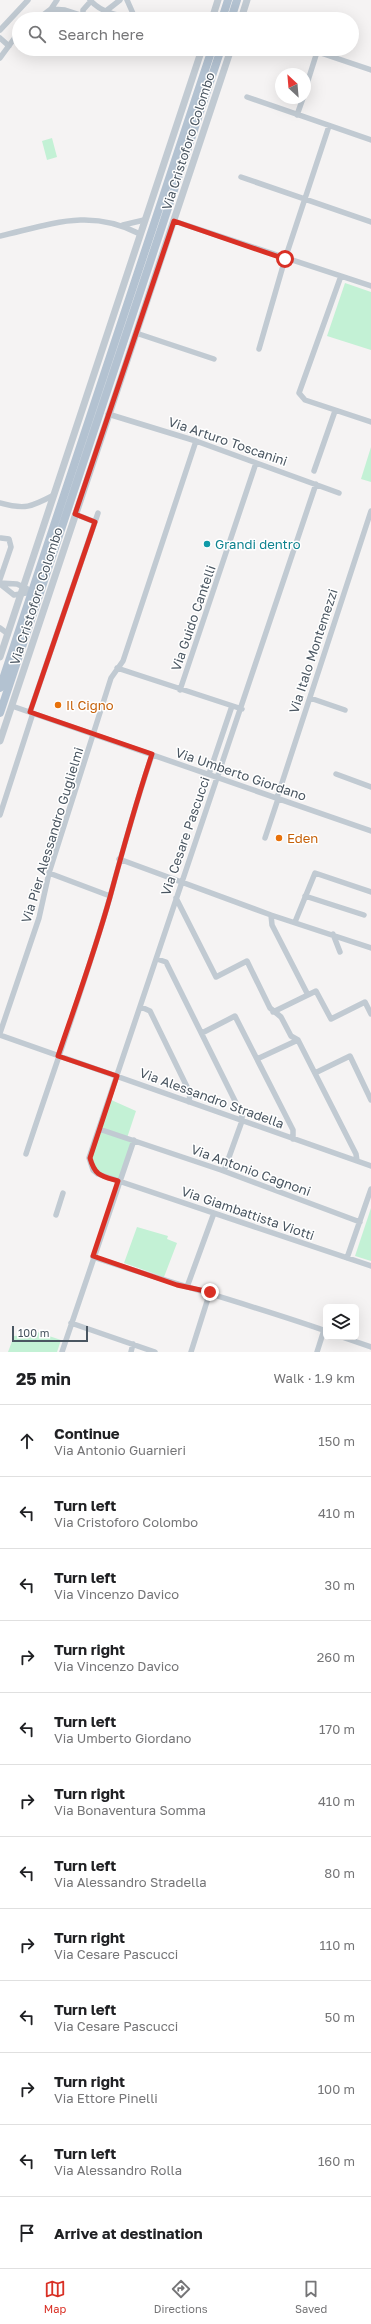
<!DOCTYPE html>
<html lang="en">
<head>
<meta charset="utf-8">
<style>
  :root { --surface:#fff; --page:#f2f2f2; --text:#202124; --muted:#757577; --line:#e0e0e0; --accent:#d93025 }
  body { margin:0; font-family:"Golos Text",sans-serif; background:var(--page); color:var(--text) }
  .controls { position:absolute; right:12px; bottom:12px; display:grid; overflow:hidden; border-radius:6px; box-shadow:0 4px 16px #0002 }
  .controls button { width:36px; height:36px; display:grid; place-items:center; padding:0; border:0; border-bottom:1px solid var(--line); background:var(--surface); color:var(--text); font:20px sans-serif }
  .compass { position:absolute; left:275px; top:68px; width:36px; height:36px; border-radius:50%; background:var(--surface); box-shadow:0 4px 16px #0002; rotate:334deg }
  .scale { position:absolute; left:12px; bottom:10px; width:76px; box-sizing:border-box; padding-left:4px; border:2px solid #4a5661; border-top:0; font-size:11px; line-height:14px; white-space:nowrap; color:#4a5661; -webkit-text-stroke:3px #fff; paint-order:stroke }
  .stop { position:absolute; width:12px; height:12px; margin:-9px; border:3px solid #d93025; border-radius:50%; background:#fff }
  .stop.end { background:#d93025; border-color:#fff; box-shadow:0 1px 4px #0008 }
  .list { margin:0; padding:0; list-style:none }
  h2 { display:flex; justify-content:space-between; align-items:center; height:52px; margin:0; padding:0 16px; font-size:17px }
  h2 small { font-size:13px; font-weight:400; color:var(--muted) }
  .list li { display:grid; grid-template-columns:26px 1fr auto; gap:12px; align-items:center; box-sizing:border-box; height:72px; padding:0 16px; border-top:1px solid var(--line) }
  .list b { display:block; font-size:15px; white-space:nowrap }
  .list p { margin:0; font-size:13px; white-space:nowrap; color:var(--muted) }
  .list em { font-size:13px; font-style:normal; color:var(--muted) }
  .icon { flex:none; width:22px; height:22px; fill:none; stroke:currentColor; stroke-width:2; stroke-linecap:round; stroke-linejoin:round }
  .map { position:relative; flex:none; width:371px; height:1352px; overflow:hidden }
  .search { position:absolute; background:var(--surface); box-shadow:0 4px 16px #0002; left:12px; right:12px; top:12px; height:44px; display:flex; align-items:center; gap:10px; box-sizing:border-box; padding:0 14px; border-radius:22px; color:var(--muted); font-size:15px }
  .sheet { height:916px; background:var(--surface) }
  nav { display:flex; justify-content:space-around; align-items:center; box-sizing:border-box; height:56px; border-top:1px solid var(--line); background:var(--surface); font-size:11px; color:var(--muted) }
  nav a { display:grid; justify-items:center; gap:2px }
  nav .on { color:var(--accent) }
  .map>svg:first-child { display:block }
</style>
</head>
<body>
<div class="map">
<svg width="371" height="1352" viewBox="0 0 371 1352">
  <rect width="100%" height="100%" fill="#f5f3f3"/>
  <path fill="#c3f1d5" d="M52 138 57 157 47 160 42 141Z
    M345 283 371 292V350L327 336Z
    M371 447V482L361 479Z
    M109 1099 136 1111 127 1138 134 1140 119 1181 98 1174 89 1158Z
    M371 1208V1261L355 1256Z
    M137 1227 168 1236 167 1239 177 1243 164 1277 124 1263Z
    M34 1331 61 1340 57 1352H8L14 1336 29 1335Z"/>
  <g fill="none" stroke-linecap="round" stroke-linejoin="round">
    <path stroke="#c1cad2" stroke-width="5.5" d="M90 0C104 16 125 16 144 19
      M127 0 135 18
      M51 9 65 10 93 19
      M106 11 120 0
      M83 16V10L91 1
      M38 19 51 9 57 0
      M0 30 28 0
      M0 38 9 46
      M184 49 200 54
      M309 49 371 70
      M0 58 19 32
      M305 90 317 52
      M247 97 371 140
      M297 115 303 98
      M241 177 371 222
      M174 221 371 286
      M123 225 144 220
      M0 236C52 224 90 208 140 234
      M341 276 299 393 305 400 371 422
      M136 333 214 359
      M259 349 285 259 329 126
      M108 414 196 441 339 493
      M314 471 335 411
      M316 484 89 1158 93 1170 98 1174 371 1266
      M0 503C25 510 31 507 54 495
      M75 514 95 522
      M0 579 11 547 9 539 1 538
      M0 583 17 584 34 592
      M0 584 14 595 32 592
      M0 628 8 634
      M117 668 242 709
      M180 690 256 463
      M310 698 345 710
      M12 706 371 831
      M30 712 98 513
      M209 774 232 706
      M336 774 371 787
      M277 798 371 511
      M0 815 33 713
      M265 838 278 799
      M119 859 271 915 272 925 308 995
      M49 873 110 896
      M305 896 364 915
      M176 898 216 977 247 961 270 1008 281 1017 291 1036 298 1040 356 1154 357 1161
      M271 915 371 948
      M295 922 315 873 371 892
      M333 934 340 952
      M157 959 166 962 242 1115V1121L224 1171
      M141 1007 150 1011 190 1093 189 1102
      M273 1012 316 991 331 1019 365 1002 371 1014
      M0 1033 39 918 49 873 111 678 123 661 196 441
      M202 1033 235 1016 293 1130V1139
      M0 1035 371 1166
      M257 1059 298 1040
      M315 1073 350 1056 371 1100
      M99 1129 221 1170 360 1222
      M26 1154C54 1069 85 984 110 897 123 849 136 802 152 755
      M56 1215 63 1193
      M93 1257C170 1283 249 1304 326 1331
      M347 1258 371 1189
      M187 1287 214 1213
      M71 1323 155 1352
      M342 1337 371 1347
      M62 1352 134 1140
      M131 1352 133 1344
      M191 1352 210 1292
      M317 1352 324 1330"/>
    <path stroke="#c1cad2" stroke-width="7" d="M212 19 218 0
      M241 19 247 0
      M0 657 202 49
      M0 741 231 49"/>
    <path stroke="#b3c2d1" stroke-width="8" d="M222 19 228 0
      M231 19 237 0
      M0 688 212 49
      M0 713 221 49"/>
  </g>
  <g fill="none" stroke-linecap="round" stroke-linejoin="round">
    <path stroke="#d93025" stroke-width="5" d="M210 1292 177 1285 93 1256 118 1181C101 1176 95 1176 90 1158L117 1076 58 1056C76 1003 95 951 110 897 123 849 136 802 152 754L30 712 95 522 75 514 174 221 285 259"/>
  </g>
  <circle fill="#0f9aa8" stroke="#fff" stroke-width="1.5" cx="207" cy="544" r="4"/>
  <g fill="#e8710a" stroke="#fff" stroke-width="1.5">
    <circle cx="58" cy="705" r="4"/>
    <circle cx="279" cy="838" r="4"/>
  </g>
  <g text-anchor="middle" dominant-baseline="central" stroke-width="3" stroke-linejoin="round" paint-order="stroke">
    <g font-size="13" fill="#4a5661" stroke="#fff">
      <text transform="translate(188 141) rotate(-72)">Via Cristoforo Colombo</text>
      <text transform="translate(228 441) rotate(19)">Via Arturo Toscanini</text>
      <text transform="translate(36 596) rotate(-72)">Via Cristoforo Colombo</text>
      <text transform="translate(193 618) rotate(-71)">Via Guido Cantelli</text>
      <text transform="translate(313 651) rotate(-72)">Via Italo Montemezzi</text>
      <text transform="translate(241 774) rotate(19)">Via Umberto Giordano</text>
      <text transform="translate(52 835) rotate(-73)">Via Pier Alessandro Guglielmi</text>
      <text transform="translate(185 836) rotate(-71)">Via Cesare Pascucci</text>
      <text transform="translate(212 1098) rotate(20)">Via Alessandro Stradella</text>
      <text transform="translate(251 1170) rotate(20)">Via Antonio Cagnoni</text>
      <text transform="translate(248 1213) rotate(19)">Via Giambattista Viotti</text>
    </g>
    <g font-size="13" fill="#0d838f" stroke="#fff" text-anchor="start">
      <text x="215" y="544">Grandi dentro</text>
    </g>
    <g font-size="13" fill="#c56008" stroke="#fff" text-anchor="start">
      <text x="66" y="705">Il Cigno</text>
      <text x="287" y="838">Eden</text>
    </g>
  </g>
</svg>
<div class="controls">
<button><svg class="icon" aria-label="layers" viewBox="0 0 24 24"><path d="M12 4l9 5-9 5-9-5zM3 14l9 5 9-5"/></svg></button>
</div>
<svg class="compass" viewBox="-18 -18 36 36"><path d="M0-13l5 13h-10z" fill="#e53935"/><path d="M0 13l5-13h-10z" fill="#757577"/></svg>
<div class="scale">100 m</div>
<div class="stop" style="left:285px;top:259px"></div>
<div class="stop end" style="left:210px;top:1292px"></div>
<div class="search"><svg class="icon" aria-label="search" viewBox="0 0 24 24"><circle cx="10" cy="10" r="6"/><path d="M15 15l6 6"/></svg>Search here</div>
</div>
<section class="sheet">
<h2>25 min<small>Walk · 1.9 km</small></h2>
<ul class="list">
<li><svg class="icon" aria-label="ahead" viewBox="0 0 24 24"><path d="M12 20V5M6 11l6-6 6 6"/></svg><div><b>Continue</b><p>Via Antonio Guarnieri</p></div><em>150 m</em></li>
<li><svg class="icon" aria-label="left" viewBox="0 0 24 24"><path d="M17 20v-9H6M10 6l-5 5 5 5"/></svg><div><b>Turn left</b><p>Via Cristoforo Colombo</p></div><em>410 m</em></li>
<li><svg class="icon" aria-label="left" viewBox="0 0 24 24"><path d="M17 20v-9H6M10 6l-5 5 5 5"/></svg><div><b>Turn left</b><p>Via Vincenzo Davico</p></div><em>30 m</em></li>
<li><svg class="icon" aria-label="right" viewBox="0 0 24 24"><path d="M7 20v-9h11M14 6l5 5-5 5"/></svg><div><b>Turn right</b><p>Via Vincenzo Davico</p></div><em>260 m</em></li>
<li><svg class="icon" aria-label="left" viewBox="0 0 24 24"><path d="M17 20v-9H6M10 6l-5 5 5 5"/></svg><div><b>Turn left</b><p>Via Umberto Giordano</p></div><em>170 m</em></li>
<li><svg class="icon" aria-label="right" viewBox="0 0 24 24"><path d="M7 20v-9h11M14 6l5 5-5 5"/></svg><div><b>Turn right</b><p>Via Bonaventura Somma</p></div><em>410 m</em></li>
<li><svg class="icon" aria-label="left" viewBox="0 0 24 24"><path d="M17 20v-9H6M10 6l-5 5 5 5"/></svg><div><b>Turn left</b><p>Via Alessandro Stradella</p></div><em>80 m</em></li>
<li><svg class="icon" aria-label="right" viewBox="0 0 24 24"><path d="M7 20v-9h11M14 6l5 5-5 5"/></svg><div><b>Turn right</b><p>Via Cesare Pascucci</p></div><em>110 m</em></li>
<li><svg class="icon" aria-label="left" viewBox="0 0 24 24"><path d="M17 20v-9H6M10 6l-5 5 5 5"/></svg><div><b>Turn left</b><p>Via Cesare Pascucci</p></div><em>50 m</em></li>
<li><svg class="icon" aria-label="right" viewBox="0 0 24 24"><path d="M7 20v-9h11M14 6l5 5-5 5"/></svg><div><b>Turn right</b><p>Via Ettore Pinelli</p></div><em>100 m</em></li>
<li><svg class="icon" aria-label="left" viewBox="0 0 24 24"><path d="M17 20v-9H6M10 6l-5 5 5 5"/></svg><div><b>Turn left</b><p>Via Alessandro Rolla</p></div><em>160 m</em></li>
<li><svg class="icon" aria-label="arrive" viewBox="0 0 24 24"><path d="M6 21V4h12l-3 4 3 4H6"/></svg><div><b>Arrive at destination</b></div></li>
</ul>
</section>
<nav>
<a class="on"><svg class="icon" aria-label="map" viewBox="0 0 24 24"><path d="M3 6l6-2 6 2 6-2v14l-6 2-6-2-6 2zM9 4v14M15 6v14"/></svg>Map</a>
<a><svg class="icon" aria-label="directions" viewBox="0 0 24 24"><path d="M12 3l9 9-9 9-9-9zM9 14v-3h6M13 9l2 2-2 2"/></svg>Directions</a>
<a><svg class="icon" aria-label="saved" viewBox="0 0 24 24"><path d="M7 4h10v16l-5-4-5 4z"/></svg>Saved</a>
</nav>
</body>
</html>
